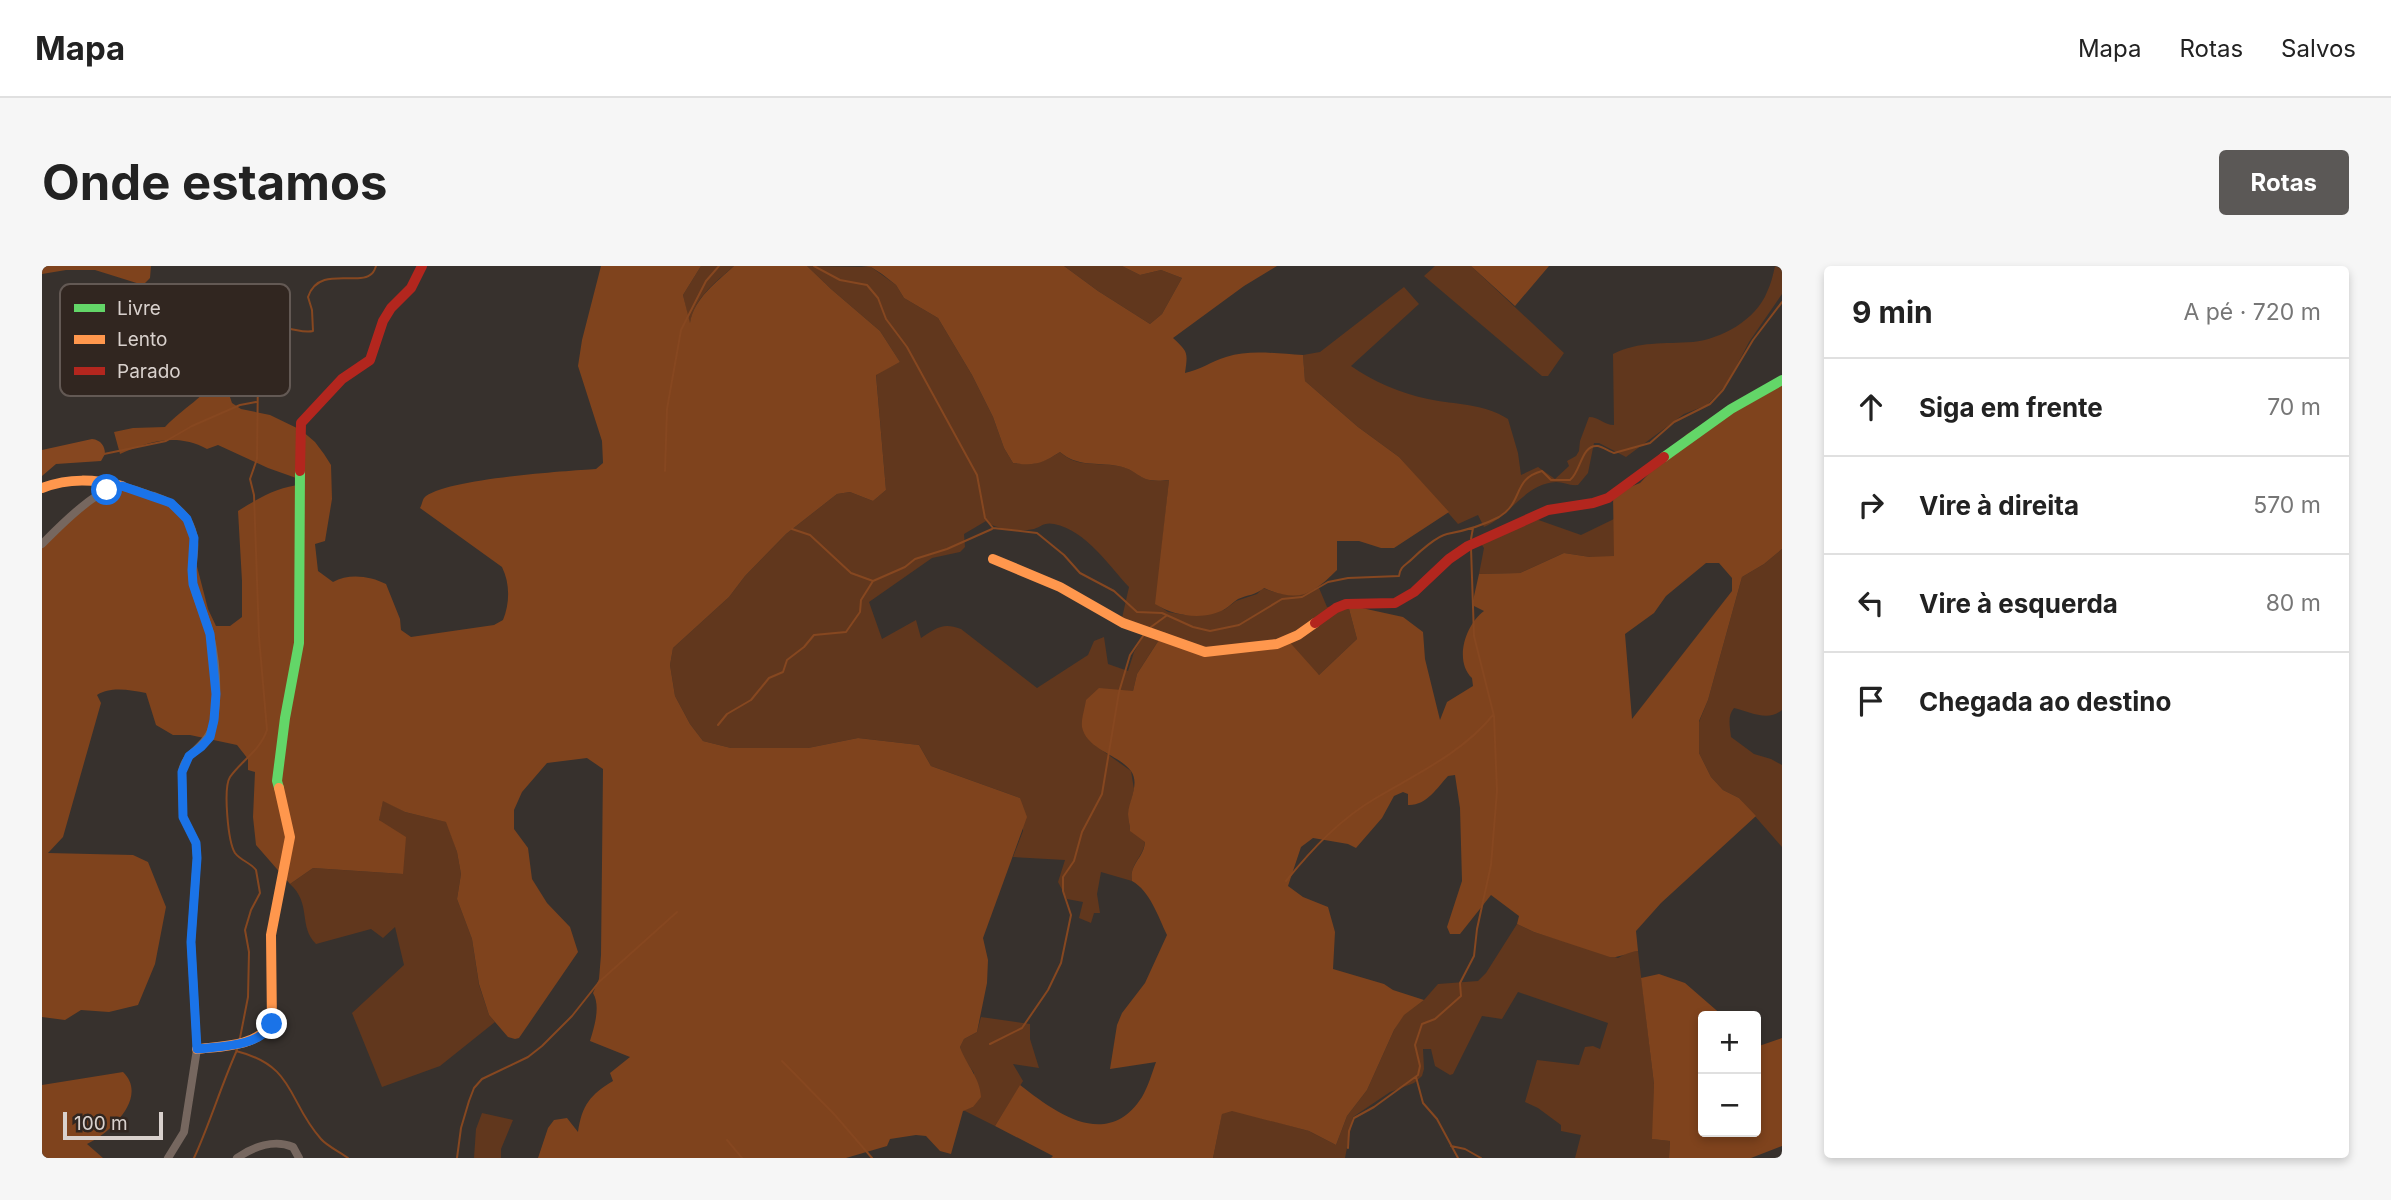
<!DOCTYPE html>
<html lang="pt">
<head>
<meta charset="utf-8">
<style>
  :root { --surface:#fff; --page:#f6f6f6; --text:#222; --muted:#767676; --line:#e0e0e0; --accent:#5b5856 }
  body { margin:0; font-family:Inter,sans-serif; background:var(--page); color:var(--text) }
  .controls { position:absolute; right:21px; bottom:21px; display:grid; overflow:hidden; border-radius:7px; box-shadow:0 4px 10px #0003 }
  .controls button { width:63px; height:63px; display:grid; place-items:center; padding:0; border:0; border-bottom:2px solid var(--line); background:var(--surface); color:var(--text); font:35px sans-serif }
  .scale { position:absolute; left:21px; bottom:18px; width:100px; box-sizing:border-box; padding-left:7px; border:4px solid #d9d1cd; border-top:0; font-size:19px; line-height:24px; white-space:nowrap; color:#d9d1cd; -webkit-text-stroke:5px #312620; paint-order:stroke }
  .stop { position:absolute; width:21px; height:21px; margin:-16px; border:5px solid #1a73e8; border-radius:50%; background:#fff }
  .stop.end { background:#1a73e8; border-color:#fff; box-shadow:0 2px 7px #0008 }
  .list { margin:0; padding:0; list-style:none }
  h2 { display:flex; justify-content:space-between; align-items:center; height:91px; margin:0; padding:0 28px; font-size:30px }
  h2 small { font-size:23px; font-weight:400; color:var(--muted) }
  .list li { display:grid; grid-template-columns:46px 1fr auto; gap:21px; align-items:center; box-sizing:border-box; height:98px; padding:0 28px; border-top:2px solid var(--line) }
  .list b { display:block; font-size:26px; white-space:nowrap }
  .list em { font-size:23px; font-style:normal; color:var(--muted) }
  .icon { flex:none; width:38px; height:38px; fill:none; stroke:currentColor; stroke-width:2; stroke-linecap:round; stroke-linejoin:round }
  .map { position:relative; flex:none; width:1740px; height:892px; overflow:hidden; border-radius:7px }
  header { display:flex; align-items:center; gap:42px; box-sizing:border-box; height:98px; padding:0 35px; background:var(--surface); border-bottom:2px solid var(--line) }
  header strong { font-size:33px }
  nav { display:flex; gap:38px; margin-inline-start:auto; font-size:24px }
  .intro { display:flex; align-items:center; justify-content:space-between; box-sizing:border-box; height:168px; padding:0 42px }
  h1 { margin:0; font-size:49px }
  .button { padding:18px 32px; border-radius:7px; background:var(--accent); color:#fff; font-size:24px; font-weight:700 }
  main { display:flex; gap:42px; padding:0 42px }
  aside { flex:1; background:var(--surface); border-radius:7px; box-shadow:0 4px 10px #0003 }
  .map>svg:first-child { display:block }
</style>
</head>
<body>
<header>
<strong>Mapa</strong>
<nav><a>Mapa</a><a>Rotas</a><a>Salvos</a></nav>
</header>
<div class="intro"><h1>Onde estamos</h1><a class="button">Rotas</a></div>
<main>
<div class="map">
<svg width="1740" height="892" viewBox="0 0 1740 892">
  <rect width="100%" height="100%" fill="#37312d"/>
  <path fill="#61371d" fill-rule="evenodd" d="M659 0H692C674 16 650 33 648 60L641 29Z
    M765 0 829 1 854 19 862 32 896 52 930 109 951 151 962 182 971 197C991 200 1001 197 1018 186 1035 202 1055 196 1076 200 1097 203 1097 219 1127 214L1114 338 1126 346 1143 349 1182 344 1194 335 1215 328 1221 322C1239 330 1260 331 1277 322L1285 341 1306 339 1315 373 1277 409 1204 380 1162 384 1118 372 1095 408 1091 425H1082L1054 480 1089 505 1092 523 1086 548 1088 564 1103 575C1102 591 1087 598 1090 615L1059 606 1055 628 1058 647H1052L1049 657 1037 652 1041 636 1025 633 1016 616 1023 594 971 591 981 565 978 532 889 500 877 479 816 472 766 482H689L661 475 648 458 633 430 628 399 631 382 687 331 703 310 744 268 795 228 808 226 831 235 844 224 834 108 858 96 838 65 789 23ZM944 255C954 264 978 266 992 263 1000 260 1003 256 1012 258 1045 265 1066 299 1087 321L1080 352 1103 367 1092 386 1086 405 1066 398 1062 371 1052 375 1046 389 995 422 919 363C901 356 894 362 879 372L874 354 840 373 827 336 890 292 918 286 923 281 922 268Z
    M1022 0H1080L1098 9 1119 4 1140 12 1120 48 1108 58 1056 25Z
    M1393 0H1429L1522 87 1506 110H1500L1382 10Z
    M1733 0 1740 3V28L1707 76 1685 118 1665 139 1642 148 1584 191 1557 177H1552L1546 207 1536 219C1528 220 1521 216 1514 216 1482 218 1469 250 1442 261L1436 249 1416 258 1357 191 1316 161 1263 115 1261 89 1278 86 1362 21 1377 38 1309 100C1330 115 1360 128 1386 133 1414 139 1441 137 1466 153L1476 187 1479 209 1496 201 1513 213 1527 200 1525 195 1534 190 1537 185 1538 175 1547 151C1557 151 1562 159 1572 159L1571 88C1597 75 1622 78 1651 76 1679 73 1714 54 1725 26 1729 18 1731 9 1733 0Z
    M1488 251 1539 269 1572 253V291H1548L1522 287 1478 307 1437 308 1442 282 1436 274Z
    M1740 283V444C1726 456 1708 446 1692 442 1685 450 1688 461 1689 471L1712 488 1729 493 1740 499V581L1697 532 1681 524 1669 511 1657 487V456L1666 434 1700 311 1722 298Z
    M341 534 363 546 405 556 415 586 419 608 415 633 430 673 437 719 447 749 453 756 398 800 340 821 310 747 362 699 353 661 341 672 329 663 274 678C256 660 270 638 248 618L271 602 361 608 337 553Z
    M1475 658 1492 666 1576 692 1587 686 1596 685 1612 818 1611 873 1628 875 1627 892H1533L1539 869 1519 865V859L1496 842 1483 836 1495 794 1537 799 1543 781 1551 780 1558 783 1566 757 1476 726 1460 753 1440 750 1411 808 1408 809 1393 800 1389 783H1381L1382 803 1380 810 1372 817 1348 826 1311 851 1303 892H1171L1180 847 1190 844 1267 865 1294 879 1305 850 1325 824 1352 764 1361 749 1382 734 1396 718 1436 715 1444 707Z
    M939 751 988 758V773L997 802 971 798 981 815 953 860 921 844 931 841 932 807 921 791 918 781 922 773 935 766Z
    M440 847 471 854 459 883V892H432L434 863Z"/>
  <path fill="#7f431d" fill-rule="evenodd" d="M0 0H109L108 12 101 19 53 4H24L0 8Z
    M559 0H659L641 29 648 57C652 32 675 16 692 0H765L789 23 838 65 858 96 834 109 844 224 831 235 808 226 795 228 744 268 703 310 687 331 631 382 628 399 633 430 648 458 661 475 689 482H766L816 472 877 479 889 500 978 532 985 551 941 672 946 694 945 717 935 766 922 773 918 781C924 799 938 811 939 831L931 841 921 845 909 888 898 885 884 870 874 869 848 873 845 880 804 892H496L506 862 512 854 525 852 536 866C540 839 548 829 571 815L568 807 588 791 548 775C552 762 559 740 551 727L557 713 559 689 561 503 545 492 505 497 480 526 472 544V563L486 582 490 613 505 637 528 661 536 686 477 772 473 773 466 771 447 749 437 718 430 673 415 633 419 608 415 586 404 556 363 546 341 535 337 554 364 571 361 608 271 602 248 618 214 579 211 551 213 506 206 504V493L195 479 148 469H131L114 459 104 427C89 424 68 420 55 429L59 437 21 571 6 587 91 589 106 596 124 641 113 698 96 739 67 746 39 744 23 754 0 751V281L44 238 72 220C96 224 126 235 143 254L166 343 174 360H188L200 351V315L196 245C215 233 237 220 259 219L257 213 226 202 176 179 165 183C135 167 108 175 78 188L72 166 91 162 123 161C142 141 162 132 177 109L181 110 190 137 199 143 228 149 259 164 273 176 282 188 289 199 290 233 283 275 273 278 276 305 291 316C307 307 328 310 344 318L358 353 359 364 369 371 452 359 461 354C468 337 468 317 460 301L378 242C379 241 381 233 382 232 400 213 524 205 554 203L561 197 560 175 536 100 540 74Z
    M819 0H1022L1056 25 1108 58 1120 48 1140 12 1119 4 1098 9 1080 0H1235L1202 20 1131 72C1146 86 1146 86 1143 107 1158 104 1170 95 1184 91 1209 83 1235 88 1261 89L1263 115 1316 161 1357 191 1407 246 1352 282H1339L1317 275H1295V304C1270 329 1257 337 1222 322 1214 329 1205 329 1196 333 1191 336 1188 340 1183 343 1162 355 1132 350 1113 338L1127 214C1094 218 1099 204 1076 200 1054 196 1035 201 1018 186 999 198 993 200 971 197L962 182 951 151 930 109 896 52 862 32 854 19 840 8 829 1Z
    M1429 0H1507L1473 40Z
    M1740 110V283L1722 298 1700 311 1666 434 1657 455V487L1669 511 1681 524 1697 532 1714 550 1619 637 1594 665 1596 685C1586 686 1578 692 1568 691L1492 666 1475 658 1477 650 1449 629 1418 668H1408L1405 661 1420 615 1418 542 1413 509 1406 510C1395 522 1384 540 1366 539V528L1361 526 1352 530 1340 552 1314 582 1306 578 1271 572 1259 581 1246 620 1261 631 1286 641 1293 666 1291 703 1342 718 1351 724 1382 734 1362 749 1352 764 1325 824 1305 850 1294 879 1267 865 1190 845 1180 848 1171 892H1009L1011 890 953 860 978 819C1014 847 1065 885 1100 831 1106 821 1110 807 1114 796L1068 803 1075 759 1080 747 1103 717 1125 669C1116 650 1108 625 1090 615 1087 598 1102 592 1103 576L1088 565C1088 559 1086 553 1086 548 1087 534 1098 518 1089 505 1076 488 1045 484 1040 461 1039 453 1043 442 1044 434L1057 422 1091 425 1095 408 1122 366 1162 384 1173 380H1204L1243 371 1277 409 1315 373 1306 339 1361 351 1381 366 1383 393 1398 454 1405 436 1431 420 1430 412C1412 395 1423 359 1442 345L1430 339 1437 308 1478 307 1522 287 1548 291 1572 290 1571 228 1598 217 1645 168ZM1664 297H1677L1690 312V325L1590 453 1583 368 1612 347 1624 330Z
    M1617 708 1643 717 1681 750H1661V866H1714V781L1740 772V880L1709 892H1627L1628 875 1610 873 1612 818 1599 712Z
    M81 806C107 831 68 867 45 878L61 892H0V819Z"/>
  <path fill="#864720" d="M50 173C59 174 63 180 63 188L59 195 14 198 0 210V184Z"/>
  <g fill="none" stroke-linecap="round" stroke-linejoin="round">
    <path stroke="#864720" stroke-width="2" d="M772 0 798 14 825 19 836 32 844 53 865 81 935 209 943 252 951 262 995 267 1022 289 1038 307 1072 325 1095 346 1120 347 1151 361 1168 365 1197 359 1240 333 1260 331 1286 316 1306 312 1357 310C1358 300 1364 299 1370 293 1377 286 1395 270 1405 268 1421 265 1442 259 1457 251 1482 236 1470 213 1500 205L1509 214H1528C1539 206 1539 178 1556 180 1561 181 1568 186 1572 187L1608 177 1632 156 1668 138 1681 124 1711 74 1740 36
      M62 188 124 175 150 160 198 139 214 136
      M623 205 625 143 639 64 664 15 677 0
      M750 263 768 269 809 307 831 315
      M1429 273 1431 262
      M1109 361 1124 350
      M676 459 685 448 709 434 727 412 741 406 745 394 762 381 772 369 804 366 818 346 819 334 831 315 863 301 873 293 905 283 950 263
      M1244 615C1270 583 1298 553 1334 532 1376 507 1420 487 1451 449
      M198 772 206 731 207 686 203 664 209 644 218 627 214 604C208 596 199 595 193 587 186 576 181 522 188 511 200 494 218 485 225 464L217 371 212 229 208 213 215 193 216 107 237 64C246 59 259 68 271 65L270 44 266 31C276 0 315 19 328 9 332 7 333 3 334 0
      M948 778 980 762 1006 724 1019 697 1029 649 1021 625V611L1032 595 1040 566 1060 528 1077 426 1088 389 1101 370
      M194 785C254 800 245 835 279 873 285 880 298 886 306 892
      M740 795 792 848 830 892
      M1374 811 1381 837 1395 853 1416 892
      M685 874 700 892
      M1409 880 1423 883 1439 892
      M1306 882 1307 865 1312 852 1332 841 1376 809 1378 800 1373 779 1380 758 1393 753 1419 730 1418 717 1432 690 1435 663 1449 599 1455 525 1452 450 1432 370 1429 282
      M152 892C168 857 179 820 195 784
      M415 892 419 862 427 835 432 822 440 813 486 791 500 780 530 750 557 716 635 646"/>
    <path stroke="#76675f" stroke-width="8" d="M0 278C16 262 58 218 81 221 91 222 103 228 112 230 130 236 144 246 150 264 156 281 148 300 151 317 155 335 164 351 168 368 174 395 176 427 172 454 168 482 143 484 140 506L141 551 154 577 155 592 149 676 155 783 142 866 126 892
      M195 892C211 881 232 873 251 881L257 892"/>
    <path stroke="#63d668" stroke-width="10" d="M1622 191 1689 143 1740 114
      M237 522 235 515 243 452 257 377 258 205"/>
    <path stroke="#ff974d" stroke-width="10" d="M0 222C27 212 52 213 80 220
      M951 293 1018 321 1081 357 1163 386 1235 378 1256 369 1273 357
      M155 783C182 780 212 781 230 758L229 669 248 571 237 522"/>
    <path stroke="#b3261e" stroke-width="10" d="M258 205 259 157 300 113 328 94 341 55 349 42 369 22 380 0
      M1273 357 1294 342 1304 338 1353 337 1372 326 1407 293 1426 280 1506 244 1551 237 1566 232 1622 191"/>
  </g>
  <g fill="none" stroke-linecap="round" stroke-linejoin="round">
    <path stroke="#1a73e8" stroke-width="9" d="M65 224 80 220 129 237 145 253 152 272 150 304 151 318 168 368 174 428 172 454 168 471 159 481 147 490 140 506 141 551 154 577 155 592 149 676 155 783C178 780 217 781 230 758"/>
  </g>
  <rect x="18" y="18" width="230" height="112" rx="10" fill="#312620" stroke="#635954" stroke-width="2"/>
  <rect x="32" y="38" width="31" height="8" fill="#63d668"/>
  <rect x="32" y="69" width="31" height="9" fill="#ff974d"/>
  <rect x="32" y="101" width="31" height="8" fill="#b3261e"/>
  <g font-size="19" fill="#d9d1cd">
    <text x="75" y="49">Livre</text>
    <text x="75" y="80">Lento</text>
    <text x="75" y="112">Parado</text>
  </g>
</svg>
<div class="controls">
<button>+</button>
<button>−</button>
</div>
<div class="scale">100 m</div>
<div class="stop" style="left:65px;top:224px"></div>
<div class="stop end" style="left:230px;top:758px"></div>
</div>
<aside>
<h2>9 min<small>A pé · 720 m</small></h2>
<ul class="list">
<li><svg class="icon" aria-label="ahead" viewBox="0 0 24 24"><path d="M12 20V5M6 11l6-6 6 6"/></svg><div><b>Siga em frente</b></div><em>70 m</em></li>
<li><svg class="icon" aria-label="right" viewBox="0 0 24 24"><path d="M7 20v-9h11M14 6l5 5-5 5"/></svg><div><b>Vire à direita</b></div><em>570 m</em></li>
<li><svg class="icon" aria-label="left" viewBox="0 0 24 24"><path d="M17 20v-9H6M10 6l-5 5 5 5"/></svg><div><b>Vire à esquerda</b></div><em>80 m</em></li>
<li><svg class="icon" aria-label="arrive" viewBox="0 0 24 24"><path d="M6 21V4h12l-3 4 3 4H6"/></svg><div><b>Chegada ao destino</b></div></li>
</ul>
</aside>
</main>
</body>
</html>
